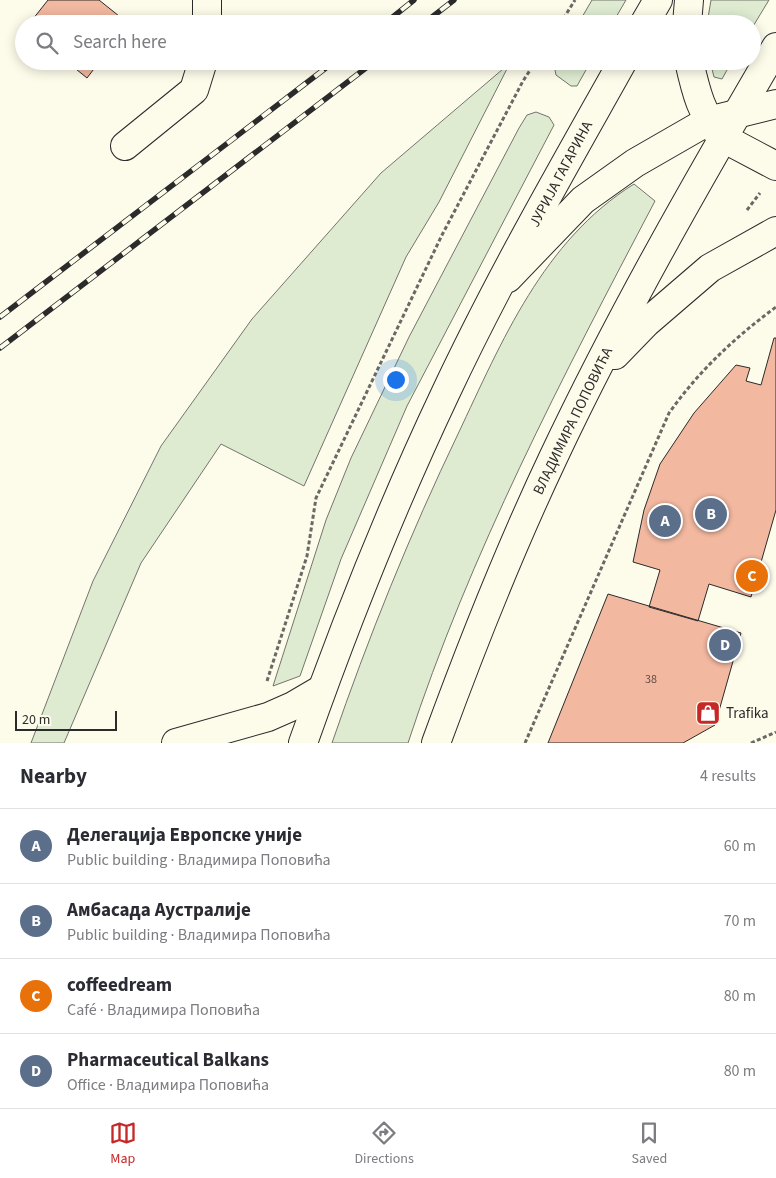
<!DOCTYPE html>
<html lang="en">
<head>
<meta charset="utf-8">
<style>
  :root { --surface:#fff; --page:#f7f7f7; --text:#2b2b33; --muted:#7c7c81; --line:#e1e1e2; --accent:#c62828 }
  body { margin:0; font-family:"Source Sans 3",sans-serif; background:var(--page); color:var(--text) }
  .scale { position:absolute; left:15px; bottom:12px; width:102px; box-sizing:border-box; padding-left:5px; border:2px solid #2b2b2b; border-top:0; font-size:14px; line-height:18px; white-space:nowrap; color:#2b2b2b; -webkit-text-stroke:4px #fdfbea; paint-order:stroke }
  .you { position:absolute; left:395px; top:379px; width:18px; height:18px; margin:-12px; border:4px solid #fff; border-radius:50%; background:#1a73e8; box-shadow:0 0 0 8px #1a73e833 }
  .badge { display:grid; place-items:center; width:32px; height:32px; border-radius:50%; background:var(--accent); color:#fff; font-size:16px; font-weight:700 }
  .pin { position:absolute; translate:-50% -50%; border:2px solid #fff; box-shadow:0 1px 5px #0006 }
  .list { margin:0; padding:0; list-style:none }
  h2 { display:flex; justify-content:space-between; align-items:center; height:65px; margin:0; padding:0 20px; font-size:21px }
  h2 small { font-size:16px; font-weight:400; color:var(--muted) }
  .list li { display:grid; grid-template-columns:32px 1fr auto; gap:15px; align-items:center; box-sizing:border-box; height:75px; padding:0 20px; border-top:1px solid var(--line) }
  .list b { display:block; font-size:19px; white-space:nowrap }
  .list p { margin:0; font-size:16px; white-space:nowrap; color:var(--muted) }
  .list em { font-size:16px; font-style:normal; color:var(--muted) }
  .icon { flex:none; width:28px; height:28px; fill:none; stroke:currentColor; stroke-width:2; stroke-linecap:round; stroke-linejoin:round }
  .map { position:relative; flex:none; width:776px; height:743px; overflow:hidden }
  .search { position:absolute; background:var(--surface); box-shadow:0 2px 12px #0003; left:15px; right:15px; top:15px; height:55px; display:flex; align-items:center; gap:12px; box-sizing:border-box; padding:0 18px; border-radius:28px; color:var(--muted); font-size:19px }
  .sheet { height:365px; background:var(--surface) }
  nav { display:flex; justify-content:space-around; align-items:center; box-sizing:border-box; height:70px; border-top:1px solid var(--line); background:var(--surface); font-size:14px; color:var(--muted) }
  nav a { display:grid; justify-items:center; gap:2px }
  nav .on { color:var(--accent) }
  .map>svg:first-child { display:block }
</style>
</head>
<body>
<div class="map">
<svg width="776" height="743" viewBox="0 0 776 743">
  <rect width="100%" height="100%" fill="#fdfbea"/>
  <path fill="#deebd1" stroke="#74746e" d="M592 0H626L612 24H578Z
    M711 0H769L752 28V24H707Z
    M556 61H591L577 86H571L556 75 554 65Z
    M710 61H732L722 79 714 77Z
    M510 63 439 202 406 257 304 486 221 444 141 563 64 743H31L93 581 161 446 252 319 381 173Z
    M536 112 549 117 554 125 407 406 341 559 300 676 273 686 326 520 351 458 409 337 519 128 527 115Z
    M634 184 655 201C562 378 470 553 408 743H332C368 638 410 534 458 434 502 341 543 241 634 184Z"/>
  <path fill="#f2b8a0" stroke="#2b2b2b" d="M48 0H99L129 24H29Z
    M66 61H100L87 78Z
    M774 338H776V510L751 597 709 584 698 621 649 607 660 570 633 562 644 510 660 464 694 413 736 365 750 368 746 381 761 385Z
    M608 594 741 633 715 725 683 743H548Z"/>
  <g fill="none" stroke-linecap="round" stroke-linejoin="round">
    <defs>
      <path id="minor" d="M207 0V24
        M687 24 689 0
        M689 61C695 88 702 119 723 138L776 166
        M125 146 194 90 203 61
        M508 278 583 200 635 163 708 121 776 104
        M176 743 268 717 293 706 322 689"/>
      <path id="major" d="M644 24 658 0
        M615 355 646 323 710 268 776 231
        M303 743C345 624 392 506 446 392 499 279 562 170 623 61
        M436 743C471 647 509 551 553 458 619 318 697 182 776 47"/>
    </defs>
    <use href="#minor" stroke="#2b2b2b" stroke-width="30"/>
    <use href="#major" stroke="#2b2b2b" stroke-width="30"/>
    <path stroke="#6a6964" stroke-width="3" stroke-dasharray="4 2.5" stroke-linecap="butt" d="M560 24 575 0
      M747 210 760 193
      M267 681 307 556 316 498 442 235 523 81 536 61
      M525 743 669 413C699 371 734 338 776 307
      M751 743 776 732"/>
    <use href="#minor" stroke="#fdfbea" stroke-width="28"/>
    <use href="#major" stroke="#fdfbea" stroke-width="28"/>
    <defs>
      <path id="rail" d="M384 24 414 0
        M423 24 454 0
        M0 317 335 61
        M0 348 375 61"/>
    </defs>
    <use href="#rail" stroke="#2b2b2b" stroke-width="5.5"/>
    <use href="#rail" stroke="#fdfbea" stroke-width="4" stroke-dasharray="11" stroke-linecap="butt"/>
  </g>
  <defs>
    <symbol id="shop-square" viewBox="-11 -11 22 22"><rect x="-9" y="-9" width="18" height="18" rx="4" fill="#c62828" stroke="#fdfbea"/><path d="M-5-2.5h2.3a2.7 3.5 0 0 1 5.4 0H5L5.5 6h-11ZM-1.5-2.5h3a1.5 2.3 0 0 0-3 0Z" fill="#fff"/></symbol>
  </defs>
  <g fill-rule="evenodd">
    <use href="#shop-square" x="694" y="699" width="28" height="28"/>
  </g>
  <g text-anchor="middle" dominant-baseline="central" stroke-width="4" stroke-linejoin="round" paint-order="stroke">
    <g font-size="12" fill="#5d4e48">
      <text x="651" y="679">38</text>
    </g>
    <g font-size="15" fill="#2b2b2b" stroke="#fdfbea">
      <text transform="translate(561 174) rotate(-62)">ЈУРИЈА ГАГАРИНА</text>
      <text transform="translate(573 421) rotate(-64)">ВЛАДИМИРА ПОПОВИЋА</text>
    </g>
    <g font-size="15" fill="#2b2b2b" stroke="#fdfbea" text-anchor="start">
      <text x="726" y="713">Trafika</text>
    </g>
  </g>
</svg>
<div class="scale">20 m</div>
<div class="you"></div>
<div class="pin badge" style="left:665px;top:521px;background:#5c6f8a">A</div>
<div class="pin badge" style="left:711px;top:514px;background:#5c6f8a">B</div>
<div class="pin badge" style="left:752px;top:576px;background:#e8710a">C</div>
<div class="pin badge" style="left:725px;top:645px;background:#5c6f8a">D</div>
<div class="search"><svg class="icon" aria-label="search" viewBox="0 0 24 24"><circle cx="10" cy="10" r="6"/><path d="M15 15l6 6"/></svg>Search here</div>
</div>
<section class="sheet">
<h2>Nearby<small>4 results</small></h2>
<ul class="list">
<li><span class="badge" style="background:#5c6f8a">A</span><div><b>Делегација Европске уније</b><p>Public building · Владимира Поповића</p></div><em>60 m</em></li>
<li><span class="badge" style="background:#5c6f8a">B</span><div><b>Амбасада Аустралије</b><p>Public building · Владимира Поповића</p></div><em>70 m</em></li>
<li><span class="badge" style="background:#e8710a">C</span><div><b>coffeedream</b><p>Café · Владимира Поповића</p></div><em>80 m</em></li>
<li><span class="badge" style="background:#5c6f8a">D</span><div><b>Pharmaceutical Balkans</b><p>Office · Владимира Поповића</p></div><em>80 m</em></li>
</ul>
</section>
<nav>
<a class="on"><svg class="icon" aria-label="map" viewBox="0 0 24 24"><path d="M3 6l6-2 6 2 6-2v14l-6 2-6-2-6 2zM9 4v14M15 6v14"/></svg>Map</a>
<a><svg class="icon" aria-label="directions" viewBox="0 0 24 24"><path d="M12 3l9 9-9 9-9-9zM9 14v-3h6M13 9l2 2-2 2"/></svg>Directions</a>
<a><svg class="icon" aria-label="saved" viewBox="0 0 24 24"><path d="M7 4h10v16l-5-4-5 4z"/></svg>Saved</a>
</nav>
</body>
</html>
